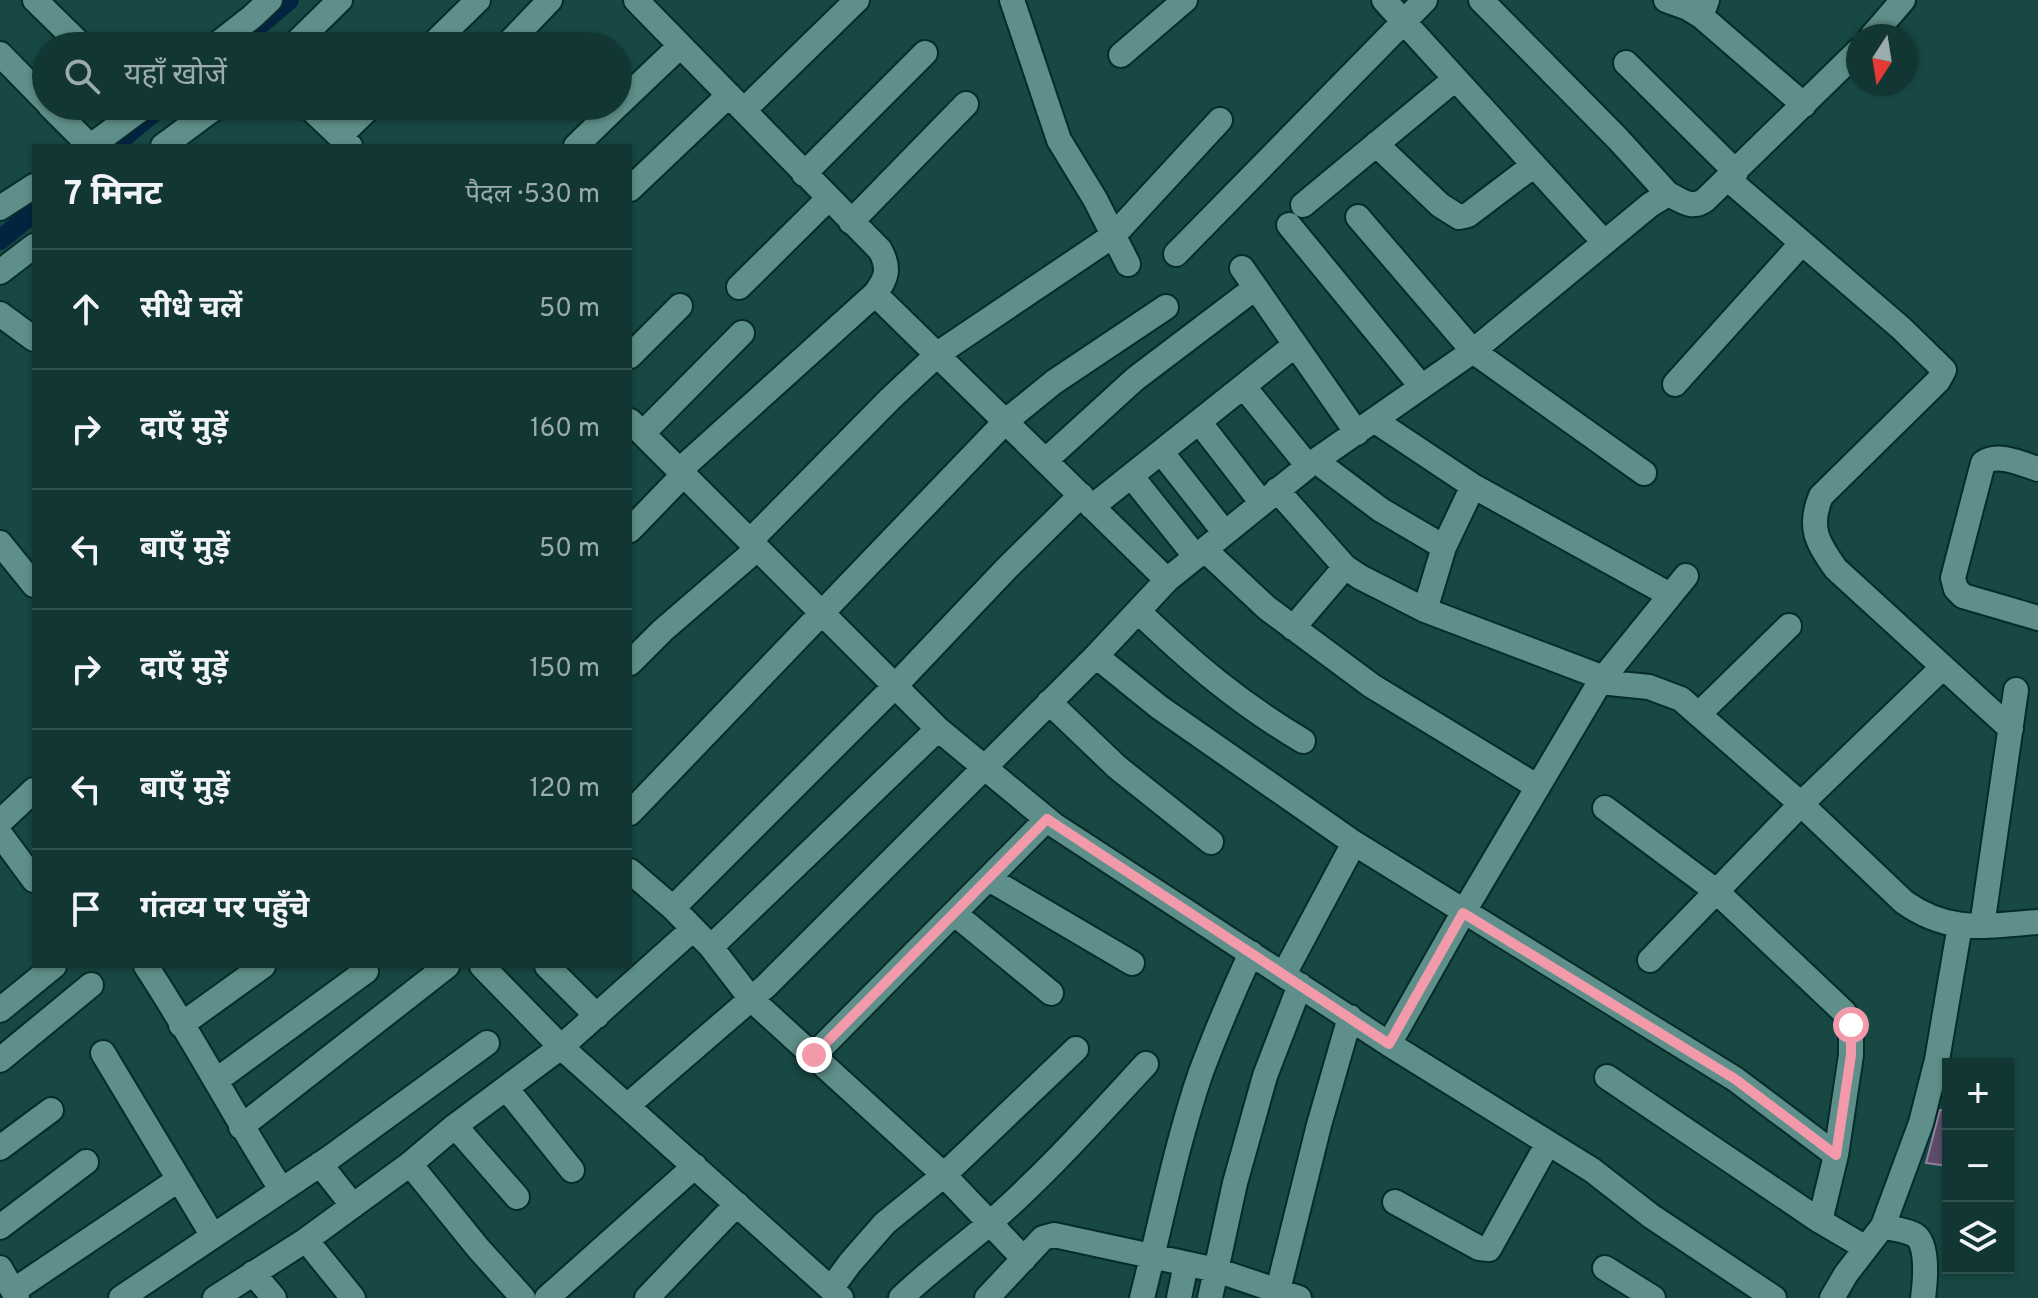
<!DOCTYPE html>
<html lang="hi">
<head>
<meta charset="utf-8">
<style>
  :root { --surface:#113633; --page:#1a3e3b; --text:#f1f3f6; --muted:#9cabac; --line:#30504e }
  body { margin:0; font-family:Overpass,"Noto Sans Devanagari",sans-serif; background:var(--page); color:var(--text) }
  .controls { position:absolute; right:24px; bottom:24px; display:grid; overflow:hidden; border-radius:0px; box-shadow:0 2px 6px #0004 }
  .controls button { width:72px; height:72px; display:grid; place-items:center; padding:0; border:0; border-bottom:2px solid var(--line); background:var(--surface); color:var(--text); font:40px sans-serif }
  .compass { position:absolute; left:1846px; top:24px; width:72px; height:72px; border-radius:50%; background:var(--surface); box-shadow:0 2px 6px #0004; rotate:192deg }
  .stop { position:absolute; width:24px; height:24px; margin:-18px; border:6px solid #f39aaa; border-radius:50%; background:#fff }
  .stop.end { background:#f39aaa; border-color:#fff; box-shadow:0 2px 8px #0008 }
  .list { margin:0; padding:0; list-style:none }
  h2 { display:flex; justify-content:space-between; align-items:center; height:104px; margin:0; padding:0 32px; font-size:34px }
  h2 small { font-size:26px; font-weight:400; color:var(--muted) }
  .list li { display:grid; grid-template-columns:52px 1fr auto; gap:24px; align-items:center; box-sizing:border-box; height:120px; padding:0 32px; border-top:2px solid var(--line) }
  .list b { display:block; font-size:30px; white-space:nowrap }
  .list em { font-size:26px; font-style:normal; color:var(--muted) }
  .icon { flex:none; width:44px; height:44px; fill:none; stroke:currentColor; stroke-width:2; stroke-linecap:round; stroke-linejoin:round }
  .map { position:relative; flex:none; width:2038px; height:1298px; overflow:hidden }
  .search { position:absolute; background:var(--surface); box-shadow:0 2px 6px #0004; left:32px; top:32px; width:600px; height:88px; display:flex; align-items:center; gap:20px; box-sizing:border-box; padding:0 28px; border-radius:44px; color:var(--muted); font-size:30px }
  .panel { position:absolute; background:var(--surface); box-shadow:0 2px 6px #0004; left:32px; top:144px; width:600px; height:824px; border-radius:0px }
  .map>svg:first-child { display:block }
</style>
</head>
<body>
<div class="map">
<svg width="2038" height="1298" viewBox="0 0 2038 1298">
  <rect width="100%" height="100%" fill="#174844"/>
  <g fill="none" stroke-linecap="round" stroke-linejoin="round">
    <path stroke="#032440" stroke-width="20" d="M258 26 289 0
      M113 146 161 106
      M0 240 34 212"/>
  </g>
  <path fill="#5c4c6a" stroke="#9180a1" stroke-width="2" d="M1940 1110 1948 1111V1166L1926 1163Z"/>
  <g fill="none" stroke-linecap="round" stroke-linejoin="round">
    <defs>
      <path id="minor" d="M35 0 82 46
        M636 0 880 250C890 268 887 278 875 294L681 469
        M1012 0 1059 140 1095 199 1128 264
        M1384 0 1604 242
        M1481 0 1618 139 1668 194
        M1666 0 1688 8 1701 16 1707 0
        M1701 16 1804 105
        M1872 36 1903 0
        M215 46 252 17 270 0
        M293 46 340 0
        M431 46 478 0
        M506 46 550 0
        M0 54 46 101
        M1121 55 1185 0
        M1626 63 1736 172
        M618 105 680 46
        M50 106 90 146
        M308 106 350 146
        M744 110 857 0
        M340 136 371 106
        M1376 144 1440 205 1459 217 1468 215 1534 165
        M91 146 145 106
        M163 146 217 106
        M576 146 617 106
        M804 174 925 53
        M1728 179 1901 328 1944 370 1938 381 1821 496C1808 527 1817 543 1836 569L2011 729
        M630 189 729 95
        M1303 205 1455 79
        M0 208 34 186
        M1358 217 1473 351 1644 473
        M851 222 966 104
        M1289 225 1421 386
        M1176 254 1425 0
        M1242 268 1357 433
        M0 272 34 246
        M739 287 828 199
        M875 294 1167 580
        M0 314 34 339
        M630 356 680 306
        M1675 384 1801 244
        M1244 387 1308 466
        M1374 420 1473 486 1670 595
        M630 421 938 729 1054 825 1389 1044 1592 1170 1651 1216 1774 1298
        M1200 423 1262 503
        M643 433 742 333
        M1162 453 1225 533
        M1045 461 1135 379 1255 288
        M1316 461 1381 510 1444 547
        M2038 469C2022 464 1998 452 1983 463L1953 578 1956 589 1963 596 2038 618
        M1132 477 1196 557
        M1277 490 1345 567 1360 577 1425 610 1596 675 1600 682 1463 913 1389 1044
        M1092 507 1295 345
        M630 530 685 473
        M750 541 890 399 939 353 1114 235 1220 120
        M0 543 34 585
        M1205 550 1267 608 1372 686 1538 787
        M1425 610 1444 547 1473 486
        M1139 612C1192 663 1239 703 1303 741
        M1293 628 1345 567
        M1096 656 1159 707 1354 843 1735 1079 1836 1155
        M630 663 663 630 757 549
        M1600 682 1649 687 1681 699 1801 804 1904 902C1949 934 1985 926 2038 922
        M1600 682 1686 576
        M1049 702 1117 767 1211 842
        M1699 714 1789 626
        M1605 808 1716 891 1844 1012 1851 1025V1055L1836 1155 1820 1221 1866 1248
        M630 813 1006 421 1054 382 1166 307
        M0 822 34 790
        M0 834 34 880
        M630 871 673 908 711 947 751 999 944 1175 1024 1259
        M989 879 1132 963
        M673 908 894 687 1006 569 1081 495
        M955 914 1051 993
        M1982 926 2016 690
        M711 947 938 729
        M1650 960 1801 804 1943 667
        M146 966C194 1039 234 1116 281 1189
        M482 966 561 1047 841 1298
        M547 966 597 1016
        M1284 974 1354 843
        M0 1010 54 966
        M181 1025 263 966
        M103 1053 213 1236
        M814 1055 1047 819
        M0 1060 91 985
        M1607 1077 1820 1221
        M217 1080 366 971
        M506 1088 572 1170
        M627 1106 766 986 1096 656 1167 580 1308 466 1473 351 1650 205 1668 194C1681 200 1692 210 1705 200L1858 51
        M455 1126 517 1197
        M241 1127 447 966
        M0 1148 51 1110
        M320 1164 353 1206
        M410 1164 478 1248 523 1298
        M1395 1202 1479 1248 1489 1249 1548 1143
        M1883 1226C1892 1229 1906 1230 1915 1235 1929 1244 1925 1283 1923 1298
        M0 1227 86 1162
        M306 1240 353 1298
        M0 1268 17 1298
        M1605 1268 1653 1298
        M253 1273 274 1298
        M831 1289 850 1263 885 1223 944 1175 1076 1049
        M13 1291 178 1180
        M121 1298 331 1157 487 1043
        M215 1298 306 1240 410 1164 455 1126 561 1047 693 929
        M547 1298 695 1166
        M647 1298 737 1204
        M901 1298C929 1271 961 1248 991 1222 1046 1174 1096 1118 1146 1064
        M987 1298 1043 1238 1054 1235 1216 1270 1299 1298
        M1142 1298C1161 1223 1176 1145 1201 1072 1216 1032 1233 992 1251 953
        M1179 1298 1186 1264
        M1210 1298 1235 1183 1265 1076 1300 985
        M1276 1298 1319 1125 1350 1017
        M1832 1298 1846 1274 1883 1226 1921 1123 1937 1060 1960 925"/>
    </defs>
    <use href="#minor" stroke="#062c29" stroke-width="28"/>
    <use href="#minor" stroke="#5f8f8a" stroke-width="24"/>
  </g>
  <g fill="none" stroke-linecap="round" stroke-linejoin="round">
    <path stroke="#f39aaa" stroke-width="10" d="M814 1055 1047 819 1389 1044 1463 913 1735 1079 1836 1155 1851 1055V1025"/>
  </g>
</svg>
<div class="controls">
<button>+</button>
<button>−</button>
<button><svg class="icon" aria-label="layers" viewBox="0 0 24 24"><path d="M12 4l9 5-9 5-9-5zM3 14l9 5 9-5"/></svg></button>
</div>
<svg class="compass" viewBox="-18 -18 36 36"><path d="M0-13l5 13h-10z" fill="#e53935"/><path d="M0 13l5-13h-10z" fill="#9cabac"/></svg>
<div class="stop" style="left:1851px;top:1025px"></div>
<div class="stop end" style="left:814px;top:1055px"></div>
<div class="search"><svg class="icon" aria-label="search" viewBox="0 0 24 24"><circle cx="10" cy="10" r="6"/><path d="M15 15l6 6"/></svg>यहाँ खोजें</div>
<section class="panel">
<h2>7 मिनट<small>पैदल · 530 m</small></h2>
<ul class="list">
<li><svg class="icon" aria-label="ahead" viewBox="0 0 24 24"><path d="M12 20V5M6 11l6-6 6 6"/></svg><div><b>सीधे चलें</b></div><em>50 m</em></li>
<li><svg class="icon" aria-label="right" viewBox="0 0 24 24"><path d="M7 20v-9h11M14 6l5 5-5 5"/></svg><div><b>दाएँ मुड़ें</b></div><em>160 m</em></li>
<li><svg class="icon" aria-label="left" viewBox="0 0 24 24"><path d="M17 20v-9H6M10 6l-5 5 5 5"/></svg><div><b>बाएँ मुड़ें</b></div><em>50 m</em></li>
<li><svg class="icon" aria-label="right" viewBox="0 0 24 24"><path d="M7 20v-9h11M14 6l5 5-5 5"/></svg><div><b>दाएँ मुड़ें</b></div><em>150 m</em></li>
<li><svg class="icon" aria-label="left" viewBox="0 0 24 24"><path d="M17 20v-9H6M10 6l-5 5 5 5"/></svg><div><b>बाएँ मुड़ें</b></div><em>120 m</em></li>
<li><svg class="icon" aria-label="arrive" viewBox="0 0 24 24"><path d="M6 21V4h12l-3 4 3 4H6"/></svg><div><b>गंतव्य पर पहुँचे</b></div></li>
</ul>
</section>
</div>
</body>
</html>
